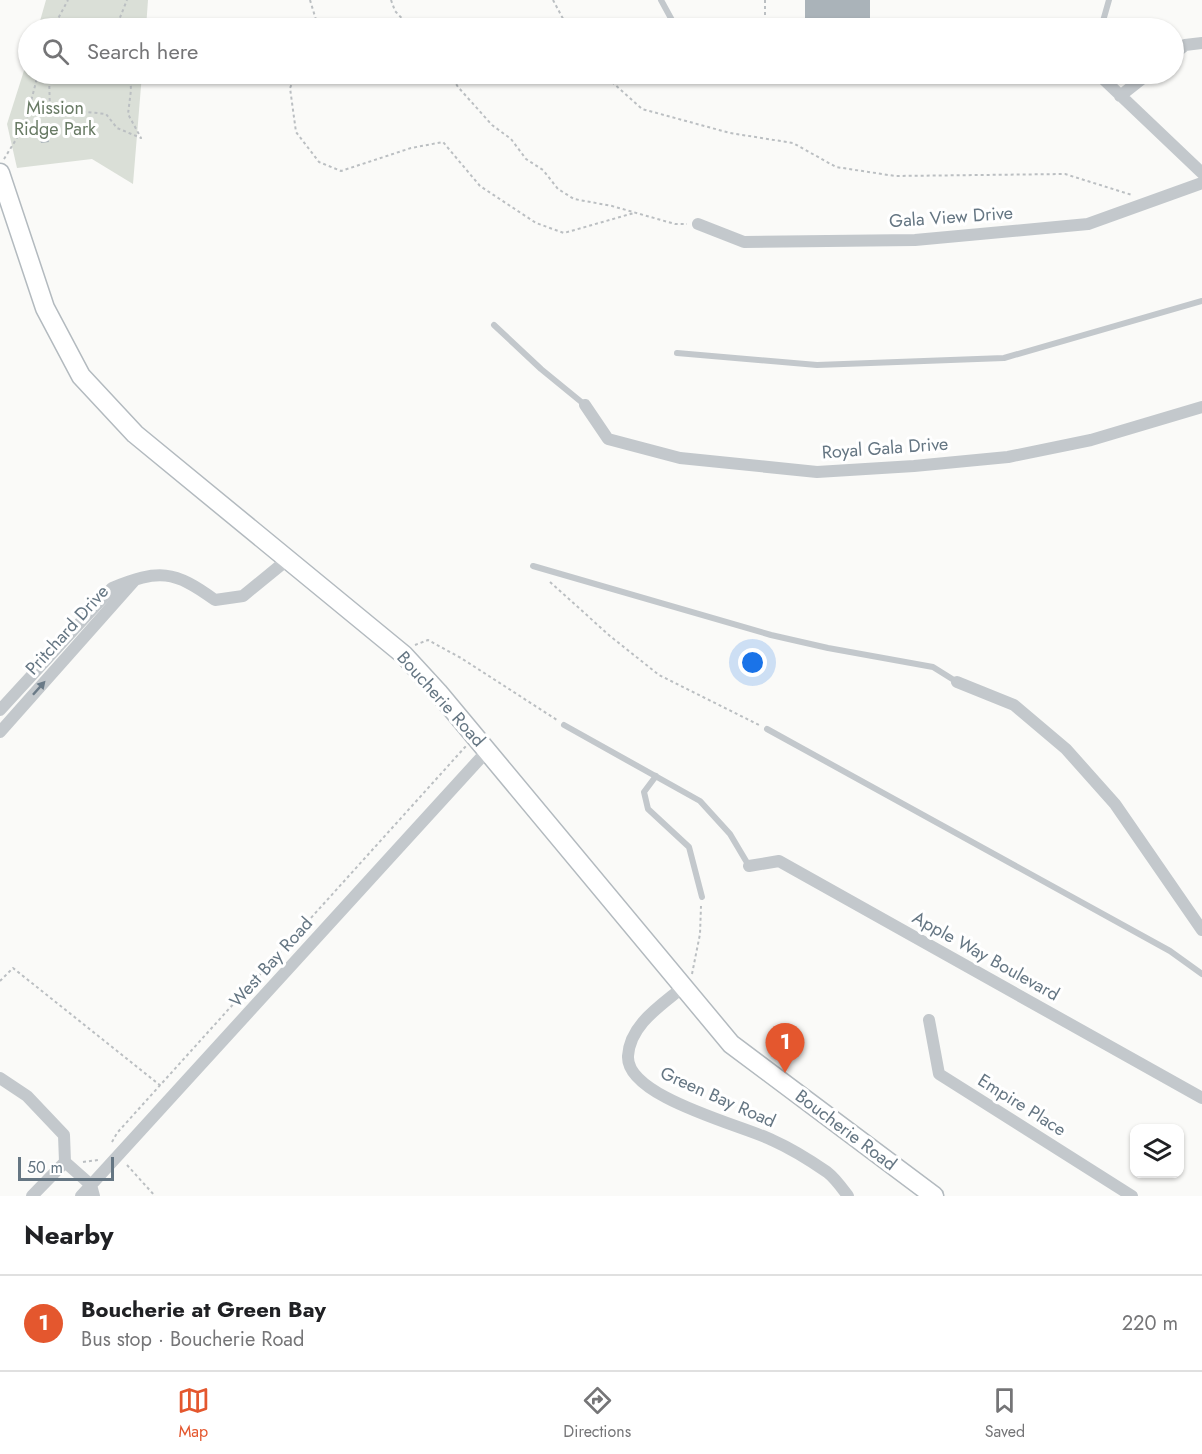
<!DOCTYPE html>
<html lang="en">
<head>
<meta charset="utf-8">
<style>
  :root { --surface:#fff; --page:#f2f2f2; --text:#202124; --muted:#757577; --line:#e0e0e0; --accent:#e4572e }
  body { margin:0; font-family:Jost,sans-serif; background:var(--page); color:var(--text) }
  .controls { position:absolute; right:18px; bottom:18px; display:grid; overflow:hidden; border-radius:12px; box-shadow:0 2px 4px #0004 }
  .controls button { width:54px; height:54px; display:grid; place-items:center; padding:0; border:0; border-bottom:2px solid var(--line); background:var(--surface); color:var(--text); font:30px sans-serif }
  .scale { position:absolute; left:18px; bottom:15px; width:96px; box-sizing:border-box; padding-left:6px; border:3px solid #657683; border-top:0; font-size:16px; line-height:21px; white-space:nowrap; color:#657683; -webkit-text-stroke:4px #fff; paint-order:stroke }
  .you { position:absolute; left:753px; top:663px; width:21px; height:21px; margin:-15px; border:4px solid #fff; border-radius:50%; background:#1a73e8; box-shadow:0 0 0 9px #1a73e833 }
  .badge { display:grid; place-items:center; width:39px; height:39px; border-radius:50%; background:var(--accent); color:#fff; font-size:20px; font-weight:700 }
  .pin { position:absolute; translate:-50% -50px; filter:drop-shadow(0 2px 3px #0008) }
  .pin::after { content:''; position:absolute; top:32px; width:21px; height:18px; background:inherit; clip-path:polygon(0 0,100% 0,50% 100%) }
  .list { margin:0; padding:0; list-style:none }
  h2 { display:flex; justify-content:space-between; align-items:center; height:78px; margin:0; padding:0 24px; font-size:26px }
  h2 small { font-size:20px; font-weight:400; color:var(--muted) }
  .list li { display:grid; grid-template-columns:39px 1fr auto; gap:18px; align-items:center; box-sizing:border-box; height:96px; padding:0 24px; border-top:2px solid var(--line) }
  .list b { display:block; font-size:22px; white-space:nowrap }
  .list p { margin:0; font-size:20px; white-space:nowrap; color:var(--muted) }
  .list em { font-size:20px; font-style:normal; color:var(--muted) }
  .icon { flex:none; width:33px; height:33px; fill:none; stroke:currentColor; stroke-width:2; stroke-linecap:round; stroke-linejoin:round }
  .map { position:relative; flex:none; width:1202px; height:1196px; overflow:hidden }
  .search { position:absolute; background:var(--surface); box-shadow:0 2px 4px #0004; left:18px; right:18px; top:18px; height:66px; display:flex; align-items:center; gap:15px; box-sizing:border-box; padding:0 21px; border-radius:33px; color:var(--muted); font-size:22px }
  .sheet { height:174px; background:var(--surface) }
  nav { display:flex; justify-content:space-around; align-items:center; box-sizing:border-box; height:84px; border-top:2px solid var(--line); background:var(--surface); font-size:16px; color:var(--muted) }
  nav a { display:grid; justify-items:center; gap:3px }
  nav .on { color:var(--accent) }
  .map>svg:first-child { display:block }
</style>
</head>
<body>
<div class="map">
<svg width="1202" height="1196" viewBox="0 0 1202 1196">
  <rect width="100%" height="100%" fill="#fafaf8"/>
  <path fill="#dadfd7" d="M46 0H148L146 28H38Z
    M28 58V74H142L133 184 92 159 17 168 7 124Z"/>
  <path fill="#aab3b9" d="M805 0H870V21L805 18Z
    M44 123 49 142 41 143 36 125Z"/>
  <g fill="none" stroke-linecap="round" stroke-linejoin="round">
    <defs>
      <path id="secondary" d="M0 173 45 308 81 376 135 434 404 655 438 692 731 1044 934 1196"/>
    </defs>
    <use href="#secondary" stroke="#b3babf" stroke-width="21"/>
    <path stroke="#bbbfc2" stroke-width="2" stroke-dasharray="3 3" stroke-linecap="butt" d="M310 0 317 23 315 28
      M391 0 395 11 411 28
      M553 0 568 28
      M765 0V28
      M53 28 68 0
      M124 28 119 20 127 0
      M49 74 50 112 61 116 77 111 106 114 117 128 141 138 128 114 131 90 130 74
      M296 74 290 88 296 132 319 162 341 171 411 148 443 142 480 186 536 223 564 233 634 213
      M450 74 458 87 492 125 511 139 526 159 543 170 558 189 574 199 612 206 675 224H687
      M603 74 642 109 730 133 793 143 836 167 895 176 1065 174 1132 195
      M4 159 25 125 38 74
      M550 582 610 636 659 675 759 725
      M415 645 428 640 461 658 557 720
      M692 974 700 934 701 906
      M0 981 13 968 161 1086
      M112 1142 117 1133 466 746
      M83 1162 98 1160
      M127 1165 155 1196"/>
    <path stroke="#c3c8cc" stroke-width="6" d="M661 0 673 22 691 28
      M779 28H887
      M1101 28 1109 0
      M494 325 541 369 585 405
      M677 353 817 365 1004 358 1202 301
      M533 566 771 635 828 648 933 667 957 682
      M564 725 700 801 730 834 749 866
      M767 729 1170 951 1202 974
      M656 776 644 792 648 809 689 847 702 897"/>
    <path stroke="#c3c8cc" stroke-width="12" d="M1174 54 1185 45 1202 43
      M1098 74 1202 173
      M1120 96 1148 74
      M698 224 744 242 915 240 1088 224 1202 183
      M585 405 608 439 680 458 817 472 914 466 1008 457 1091 440 1202 407
      M957 682 1014 705 1066 749 1115 804 1202 930
      M0 710 112 588C159 569 174 570 215 600L243 596 287 560
      M0 732 134 581
      M749 866 779 861 1202 1098
      M683 987C662 1005 630 1024 628 1056 626 1097 741 1125 772 1140 790 1148 811 1161 827 1172 835 1178 842 1188 848 1196
      M929 1020 939 1074 1132 1196
      M0 1078 27 1096 64 1135 65 1162 91 1185 94 1196
      M32 1196 65 1162
      M81 1196 487 751"/>
    <use href="#secondary" stroke="#fff" stroke-width="18"/>
  </g>
  <defs><path id="oneway-solid" d="M-6-.8H1V-3.2L6.5 0L1 3.2V.8H-6Z" transform="scale(1.5)"/></defs>
  <use fill="#6a7a87" href="#oneway-solid" transform="translate(39 688) rotate(-48)"/>
  <g text-anchor="middle" dominant-baseline="central" stroke-width="6" stroke-linejoin="round" paint-order="stroke">
    <g font-size="18" fill="#687a64" stroke="#fff">
      <text x="55" y="108">Mission<tspan x="55" dy="21">Ridge Park</tspan></text>
    </g>
    <g font-size="18" fill="#657683" stroke="#fff">
      <text transform="translate(951 217) rotate(-4)">Gala View Drive</text>
      <text transform="translate(885 448) rotate(-4)">Royal Gala Drive</text>
      <text transform="translate(67 630) rotate(-48)">Pritchard Drive</text>
      <text transform="translate(441 699) rotate(48)">Boucherie Road</text>
      <text transform="translate(986 956) rotate(29)">Apple Way Boulevard</text>
      <text transform="translate(271 962) rotate(-48)">West Bay Road</text>
      <text transform="translate(718 1097) rotate(24)">Green Bay Road</text>
      <text transform="translate(1022 1105) rotate(32)">Empire Place</text>
      <text transform="translate(846 1130) rotate(37)">Boucherie Road</text>
    </g>
  </g>
</svg>
<div class="controls">
<button><svg class="icon" aria-label="layers" viewBox="0 0 24 24"><path d="M12 4l9 5-9 5-9-5zM3 14l9 5 9-5"/></svg></button>
</div>
<div class="scale">50 m</div>
<div class="you"></div>
<div class="pin badge" style="left:785px;top:1073px">1</div>
<div class="search"><svg class="icon" aria-label="search" viewBox="0 0 24 24"><circle cx="10" cy="10" r="6"/><path d="M15 15l6 6"/></svg>Search here</div>
</div>
<section class="sheet">
<h2>Nearby<small></small></h2>
<ul class="list">
<li><span class="badge">1</span><div><b>Boucherie at Green Bay</b><p>Bus stop · Boucherie Road</p></div><em>220 m</em></li>
</ul>
</section>
<nav>
<a class="on"><svg class="icon" aria-label="map" viewBox="0 0 24 24"><path d="M3 6l6-2 6 2 6-2v14l-6 2-6-2-6 2zM9 4v14M15 6v14"/></svg>Map</a>
<a><svg class="icon" aria-label="directions" viewBox="0 0 24 24"><path d="M12 3l9 9-9 9-9-9zM9 14v-3h6M13 9l2 2-2 2"/></svg>Directions</a>
<a><svg class="icon" aria-label="saved" viewBox="0 0 24 24"><path d="M7 4h10v16l-5-4-5 4z"/></svg>Saved</a>
</nav>
</body>
</html>
